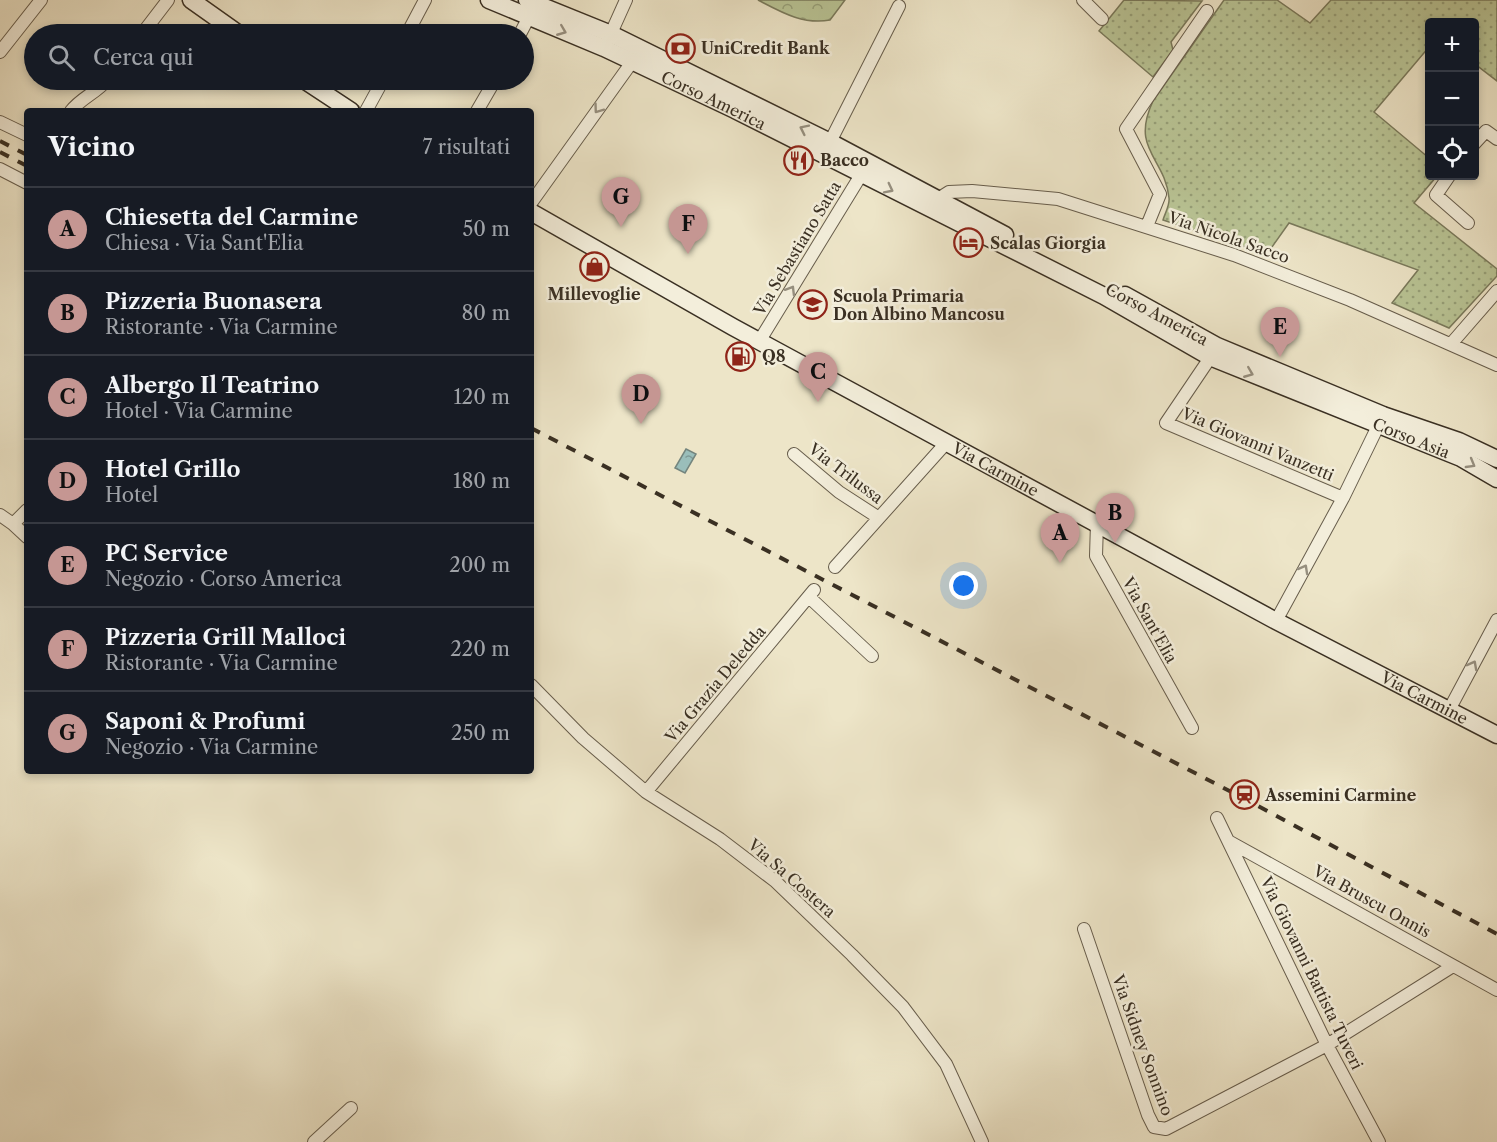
<!DOCTYPE html>
<html lang="it">
<head>
<meta charset="utf-8">
<style>
  :root { --surface:#171b24; --page:#242831; --text:#f1f3f6; --muted:#9ea1a6; --line:#363941; --accent:#c59692 }
  body { margin:0; font-family:"Libre Caslon Text",serif; background:var(--page); color:var(--text) }
  .controls { position:absolute; right:18px; top:18px; display:grid; overflow:hidden; border-radius:6px; box-shadow:0 3px 9px #0003 }
  .controls button { width:54px; height:54px; display:grid; place-items:center; padding:0; border:0; border-bottom:2px solid var(--line); background:var(--surface); color:var(--text); font:30px sans-serif }
  .you { position:absolute; left:964px; top:586px; width:21px; height:21px; margin:-15px; border:4px solid #fff; border-radius:50%; background:#1a73e8; box-shadow:0 0 0 9px #1a73e833 }
  .badge { display:grid; place-items:center; width:39px; height:39px; border-radius:50%; background:var(--accent); color:#111; font-size:20px; font-weight:700 }
  .pin { position:absolute; translate:-50% -50px; filter:drop-shadow(0 2px 3px #0008) }
  .pin::after { content:''; position:absolute; top:32px; width:21px; height:18px; background:inherit; clip-path:polygon(0 0,100% 0,50% 100%) }
  .list { margin:0; padding:0; list-style:none }
  h2 { display:flex; justify-content:space-between; align-items:center; height:78px; margin:0; padding:0 24px; font-size:26px }
  h2 small { font-size:20px; font-weight:400; color:var(--muted) }
  .list li { display:grid; grid-template-columns:39px 1fr auto; gap:18px; align-items:center; box-sizing:border-box; height:84px; padding:0 24px; border-top:2px solid var(--line) }
  .list b { display:block; font-size:22px; white-space:nowrap }
  .list p { margin:0; font-size:20px; white-space:nowrap; color:var(--muted) }
  .list em { font-size:20px; font-style:normal; color:var(--muted) }
  .icon { flex:none; width:33px; height:33px; fill:none; stroke:currentColor; stroke-width:2; stroke-linecap:round; stroke-linejoin:round }
  .map { position:relative; flex:none; width:1497px; height:1142px; overflow:hidden }
  .search { position:absolute; background:var(--surface); box-shadow:0 3px 9px #0003; left:24px; top:24px; width:510px; height:66px; display:flex; align-items:center; gap:15px; box-sizing:border-box; padding:0 21px; border-radius:33px; color:var(--muted); font-size:22px }
  .panel { position:absolute; background:var(--surface); box-shadow:0 3px 9px #0003; left:24px; top:108px; width:510px; height:666px; border-radius:6px }
  .map>svg:first-child { display:block }
</style>
</head>
<body>
<div class="map">
<svg width="1497" height="1142" viewBox="0 0 1497 1142">
  <defs>
    <pattern id="grass-dots" width="8" height="8" patternUnits="userSpaceOnUse" patternTransform="scale(1.5)"><rect width="8" height="8" fill="#b9c495"/><path d="M2 2h.1M6 6h.1" fill="none" stroke="#97a079" stroke-width="1.8" stroke-linecap="round"/></pattern>
    <pattern id="park-crowns" width="20" height="18" patternUnits="userSpaceOnUse" patternTransform="scale(1.5)"><rect width="20" height="18" fill="#b9c495"/><path d="M2 6a3 3 0 1 1 6 0M12 15a3 3 0 1 1 6 0" fill="none" stroke="#97a079"/></pattern>
    <pattern id="water-ripples" width="26" height="14" patternUnits="userSpaceOnUse" patternTransform="scale(1.5)"><rect width="26" height="14" fill="#9abeba"/><path d="M2 4q2-2 4 0t4 0M15 11q2-2 4 0t4 0" fill="none" stroke="#7f9b97"/></pattern>
  </defs>
  <rect width="100%" height="100%" fill="#ede5c8"/>
  <filter id="stains"><feTurbulence type="fractalNoise" baseFrequency=".00333" numOctaves="4"/><feColorMatrix values="0 0 0 0 .2 0 0 0 0 .09 0 0 0 0 .02 0 0 0 .5 -.17"/></filter>
  <radialGradient id="worn" r=".72"><stop offset=".6" stop-color="#630" stop-opacity="0"/><stop offset="1" stop-color="#630" stop-opacity=".3"/></radialGradient>
  <path fill="url(#grass-dots)" stroke="#7a7a5c" stroke-width="1.5" d="M1124 0 1202 1 1171 42 1173 50 1153 77 1099 31Z
    M1224 0H1277L1310 23 1331 0H1497V81L1475 64 1474 22H1430L1429 47 1374 112 1429 158 1430 176H1437L1414 203 1497 269V276L1449 328 1392 303 1418 270 1289 223 1267 254 1163 220C1165 213 1170 205 1169 198 1165 157 1130 150 1153 101Z"/>
  <path fill="url(#park-crowns)" stroke="#7a7a5c" stroke-width="1.5" d="M758 0H845L830 20C803 25 781 12 758 0Z"/>
  <path fill="url(#water-ripples)" stroke="#74857e" stroke-width="1.5" d="M686 449 696 454 685 473 675 468Z"/>
  <g fill="none" stroke-linecap="round" stroke-linejoin="round">
    <defs>
      <path id="street" d="M1083 0 1102 19
        M142 34 168 0
        M407 34 425 0
        M520 34 532 11
        M608 40 626 0
        M0 52 41 0
        M71 111C81 98 96 93 107 80
        M366 111 383 80
        M477 111 495 80
        M0 122 27 135
        M830 142 899 6
        M1474 144 1486 131 1497 139
        M0 169 27 183
        M1449 176 1436 195 1468 223
        M531 203 632 62
        M935 204 938 199 949 192 972 191 1058 199 1234 255 1350 300 1497 365
        M1147 226 1160 194 1126 129 1207 11
        M760 340 861 175
        M1451 344 1497 291
        M1214 352 1166 423 1343 498
        M794 454 839 492 879 518
        M0 515 13 524 27 510
        M1097 523 1096 556 1192 728
        M13 524 27 537
        M835 567 947 442
        M809 597 872 656
        M1276 621 1343 498 1381 420
        M531 685 583 738 646 792 720 839 775 881 852 955 903 1007 946 1064 982 1142
        M1449 710 1497 620
        M646 792 814 590
        M1217 818 1327 1045 1379 1142
        M1230 842 1497 990
        M1084 929 1148 1115 1154 1127 1166 1129 1327 1045 1453 966
        M314 1142 351 1108"/>
      <g id="secondary">
        <path d="M191 0 239 34"/>
        <path id="s1" d="M489 0 604 48 735 110 1104 296 1210 357 1461 458 1497 479"/>
        <path d="M527 0 611 34 830 142 1005 235"/>
        <path d="M304 80 351 111"/>
        <path id="s2" d="M531 212 733 327 1276 621 1497 735"/>
        <path d="M1125 295 1217 346 1383 415 1459 441 1497 459"/>
      </g>
    </defs>
    <use href="#street" stroke="#675d4c" stroke-width="14"/>
    <use href="#secondary" stroke="#3a3023" stroke-width="19"/>
    <use href="#street" stroke="#f3eedb" stroke-width="12"/>
    <use href="#secondary" stroke="#f3eedb" stroke-width="16"/>
    <path stroke="#3a3023" stroke-width="4" stroke-dasharray="10 10" stroke-linecap="butt" d="M0 141 27 155
      M0 152 27 166
      M531 428 1243 798 1497 934"/>
  </g>
  <defs><path id="oneway-chevron" d="M-2-3.5L2.5 0L-2 3.5" fill="none" stroke-width="1.6" stroke-linecap="round" stroke-linejoin="round" transform="scale(1.5)"/></defs>
  <g stroke="#968f7f">
    <use href="#oneway-chevron" transform="translate(562 31) rotate(22)"/>
    <use href="#oneway-chevron" transform="translate(598 109) rotate(126)"/>
    <use href="#oneway-chevron" transform="translate(804 129) rotate(-154)"/>
    <use href="#oneway-chevron" transform="translate(889 189) rotate(27)"/>
    <use href="#oneway-chevron" transform="translate(791 290) rotate(-59)"/>
    <use href="#oneway-chevron" transform="translate(1249 373) rotate(22)"/>
    <use href="#oneway-chevron" transform="translate(1471 464) rotate(30)"/>
    <use href="#oneway-chevron" transform="translate(1304 569) rotate(-61)"/>
    <use href="#oneway-chevron" transform="translate(1473 665) rotate(-62)"/>
  </g>
  <defs>
    <symbol id="bank-ring" viewBox="-11 -11 22 22"><circle r="9.5" fill="#f3eedb" stroke="#8f2418" stroke-width="1.5"/><path d="M-6-4H6V4H-6ZM0-2.3a2.3 2.3 0 1 0 0 4.6a2.3 2.3 0 1 0 0-4.6Z" fill="#8f2418"/></symbol>
    <symbol id="restaurant-ring" viewBox="-11 -11 22 22"><circle r="9.5" fill="#f3eedb" stroke="#8f2418" stroke-width="1.5"/><path d="M-5-6h1v4h1v-4h1v4h1v-4h1v5L-1.5 .5V6h-2V.5L-5-1ZM5-6V6H3V1.5H1.5Q1.5-4 5-6Z" fill="#8f2418"/></symbol>
    <symbol id="hotel-ring" viewBox="-11 -11 22 22"><circle r="9.5" fill="#f3eedb" stroke="#8f2418" stroke-width="1.5"/><path d="M-6-4.5h1.5V1H6V5H4.5V3h-9V5H-6ZM-4 0a1.8 1.8 0 1 1 3.6 0ZM.5 0V-2.5h3Q6-2.5 6 0Z" fill="#8f2418"/></symbol>
    <symbol id="shop-ring" viewBox="-11 -11 22 22"><circle r="9.5" fill="#f3eedb" stroke="#8f2418" stroke-width="1.5"/><path d="M-5-2.5h2.3a2.7 3.5 0 0 1 5.4 0H5L5.5 6h-11ZM-1.5-2.5h3a1.5 2.3 0 0 0-3 0Z" fill="#8f2418"/></symbol>
    <symbol id="school-ring" viewBox="-11 -11 22 22"><circle r="9.5" fill="#f3eedb" stroke="#8f2418" stroke-width="1.5"/><path d="M0-5L7-2L0 1L-7-2ZM-4 1L0 2.5L4 1V4Q0 6-4 4Z" fill="#8f2418"/></symbol>
    <symbol id="fuel-ring" viewBox="-11 -11 22 22"><circle r="9.5" fill="#f3eedb" stroke="#8f2418" stroke-width="1.5"/><path d="M-5.5-6h7V0h2V4h1.3V-2.5L3-4.5l.8-.8L6-3V5H2.5V1h-1V6h-7ZM-4.2-4.7v3.2H.2V-4.7Z" fill="#8f2418"/></symbol>
    <symbol id="station-ring" viewBox="-11 -11 22 22"><circle r="9.5" fill="#f3eedb" stroke="#8f2418" stroke-width="1.5"/><path d="M-3-6H3Q5-6 5-4V2Q5 4 3 4L4.5 6H3L1.5 4h-3L-3 6H-4.5L-3 4Q-5 4-5 2V-4Q-5-6-3-6ZM-3.5-4v3h7v-3ZM-3.5 1v1.5H-2V1ZM2 1v1.5H3.5V1Z" fill="#8f2418"/></symbol>
  </defs>
  <g fill-rule="evenodd">
    <use href="#bank-ring" x="664" y="32" width="33" height="33"/>
    <use href="#restaurant-ring" x="782" y="144" width="33" height="33"/>
    <use href="#hotel-ring" x="952" y="226" width="33" height="33"/>
    <use href="#shop-ring" x="578" y="250" width="33" height="33"/>
    <use href="#school-ring" x="796" y="288" width="33" height="33"/>
    <use href="#fuel-ring" x="724" y="340" width="33" height="33"/>
    <use href="#station-ring" x="1228" y="778" width="33" height="33"/>
  </g>
  <g text-anchor="middle" dominant-baseline="central" stroke-width="5" stroke-linejoin="round" paint-order="stroke">
    <g font-size="16" font-weight="bold" fill="#3a3023" stroke="#f3eedb" text-anchor="start">
      <text x="701" y="48">UniCredit Bank</text>
      <text x="820" y="160">Bacco</text>
      <text x="990" y="243">Scalas Giorgia</text>
      <text x="594" y="294" text-anchor="middle">Millevoglie</text>
      <text x="833" y="296">Scuola Primaria<tspan x="833" dy="18">Don Albino Mancosu</tspan></text>
      <text x="762" y="356">Q8</text>
      <text x="1265" y="795">Assemini Carmine</text>
    </g>
    <g font-size="16" fill="#3a3023" stroke="#f3eedb">
      <text stroke="none"><textPath href="#s1" startOffset="246">Corso America</textPath></text>
      <text transform="translate(1229 237) rotate(19)">Via Nicola Sacco</text>
      <text transform="translate(797 248) rotate(-59)">Via Sebastiano Satta</text>
      <text transform="translate(1157 314) rotate(28)">Corso America</text>
      <text stroke="none"><textPath href="#s1" startOffset="1022">Corso Asia</textPath></text>
      <text transform="translate(1258 444) rotate(23)">Via Giovanni Vanzetti</text>
      <text stroke="none"><textPath href="#s2" startOffset="531">Via Carmine</textPath></text>
      <text transform="translate(846 473) rotate(37)">Via Trilussa</text>
      <text transform="translate(1150 620) rotate(61)">Via Sant'Elia</text>
      <text transform="translate(715 684) rotate(-50)">Via Grazia Deledda</text>
      <text stroke="none"><textPath href="#s2" startOffset="1017">Via Carmine</textPath></text>
      <text transform="translate(792 878) rotate(41)">Via Sa Costera</text>
      <text transform="translate(1372 901) rotate(29)">Via Bruscu Onnis</text>
      <text transform="translate(1312 973) rotate(64)">Via Giovanni Battista Tuveri</text>
      <text transform="translate(1143 1045) rotate(70)">Via Sidney Sonnino</text>
    </g>
  </g>
  <rect width="100%" height="100%" filter="url(#stains)"/>
  <rect width="100%" height="100%" fill="url(#worn)"/>
</svg>
<div class="controls">
<button>+</button>
<button>−</button>
<button><svg class="icon" aria-label="locate" viewBox="0 0 24 24"><circle cx="12" cy="12" r="6"/><path d="M12 2v4M12 18v4M2 12h4M18 12h4"/></svg></button>
</div>
<div class="you"></div>
<div class="pin badge" style="left:1060px;top:563px">A</div>
<div class="pin badge" style="left:1115px;top:543px">B</div>
<div class="pin badge" style="left:818px;top:402px">C</div>
<div class="pin badge" style="left:641px;top:424px">D</div>
<div class="pin badge" style="left:1280px;top:357px">E</div>
<div class="pin badge" style="left:688px;top:254px">F</div>
<div class="pin badge" style="left:621px;top:227px">G</div>
<div class="search"><svg class="icon" aria-label="search" viewBox="0 0 24 24"><circle cx="10" cy="10" r="6"/><path d="M15 15l6 6"/></svg>Cerca qui</div>
<section class="panel">
<h2>Vicino<small>7 risultati</small></h2>
<ul class="list">
<li><span class="badge">A</span><div><b>Chiesetta del Carmine</b><p>Chiesa · Via Sant'Elia</p></div><em>50 m</em></li>
<li><span class="badge">B</span><div><b>Pizzeria Buonasera</b><p>Ristorante · Via Carmine</p></div><em>80 m</em></li>
<li><span class="badge">C</span><div><b>Albergo Il Teatrino</b><p>Hotel · Via Carmine</p></div><em>120 m</em></li>
<li><span class="badge">D</span><div><b>Hotel Grillo</b><p>Hotel</p></div><em>180 m</em></li>
<li><span class="badge">E</span><div><b>PC Service</b><p>Negozio · Corso America</p></div><em>200 m</em></li>
<li><span class="badge">F</span><div><b>Pizzeria Grill Malloci</b><p>Ristorante · Via Carmine</p></div><em>220 m</em></li>
<li><span class="badge">G</span><div><b>Saponi &amp; Profumi</b><p>Negozio · Via Carmine</p></div><em>250 m</em></li>
</ul>
</section>
</div>
</body>
</html>
